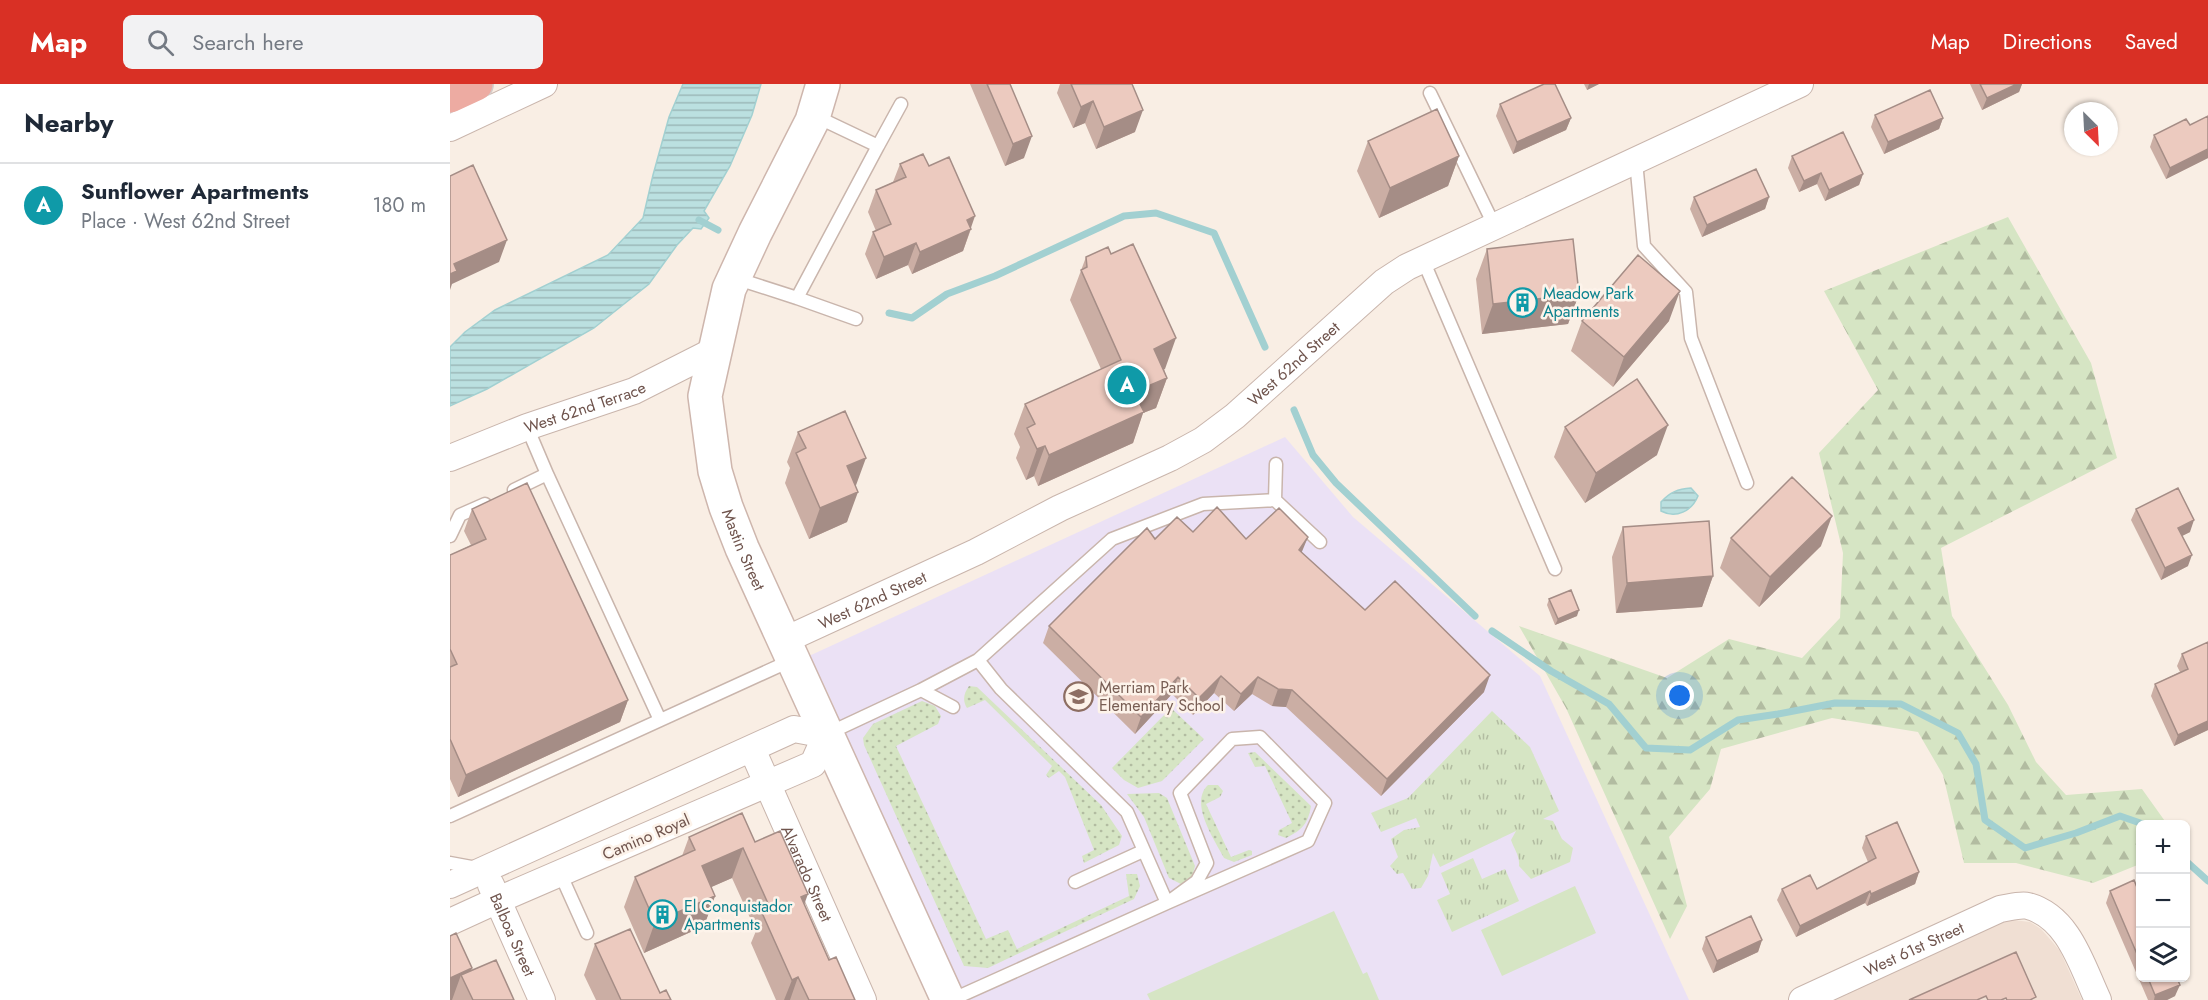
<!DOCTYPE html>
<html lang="en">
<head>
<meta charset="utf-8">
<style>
  :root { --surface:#fff; --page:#f2f2f3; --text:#1f2937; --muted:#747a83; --line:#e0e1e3; --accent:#d93025 }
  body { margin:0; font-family:Jost,sans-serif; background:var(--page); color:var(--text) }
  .controls { position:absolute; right:18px; bottom:18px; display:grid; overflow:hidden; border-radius:9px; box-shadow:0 2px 4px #0004 }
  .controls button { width:54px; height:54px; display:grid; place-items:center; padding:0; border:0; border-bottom:2px solid var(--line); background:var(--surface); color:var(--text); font:30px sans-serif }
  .compass { position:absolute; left:1614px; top:18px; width:54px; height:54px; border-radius:50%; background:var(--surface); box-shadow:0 2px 4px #0004; rotate:156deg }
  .you { position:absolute; left:1230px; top:612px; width:21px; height:21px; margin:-15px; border:4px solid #fff; border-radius:50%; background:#1a73e8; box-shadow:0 0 0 9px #1a73e833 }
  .badge { display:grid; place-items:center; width:39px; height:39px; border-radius:50%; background:var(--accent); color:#fff; font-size:20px; font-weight:700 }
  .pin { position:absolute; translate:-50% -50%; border:3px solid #fff; box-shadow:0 2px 6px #0006 }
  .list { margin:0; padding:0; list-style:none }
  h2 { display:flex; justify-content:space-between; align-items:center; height:78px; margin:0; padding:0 24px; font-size:26px }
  h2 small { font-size:20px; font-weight:400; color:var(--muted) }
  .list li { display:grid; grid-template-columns:39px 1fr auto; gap:18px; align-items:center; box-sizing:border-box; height:84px; padding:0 24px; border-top:2px solid var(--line) }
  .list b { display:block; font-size:22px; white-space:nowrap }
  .list p { margin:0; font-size:20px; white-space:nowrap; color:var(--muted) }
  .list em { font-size:20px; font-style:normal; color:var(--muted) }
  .icon { flex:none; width:33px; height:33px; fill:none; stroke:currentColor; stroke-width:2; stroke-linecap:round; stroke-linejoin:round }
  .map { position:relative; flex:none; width:1758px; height:916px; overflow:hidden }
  header { display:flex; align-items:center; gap:36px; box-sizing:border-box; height:84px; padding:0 30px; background:var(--accent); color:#fff }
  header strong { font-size:28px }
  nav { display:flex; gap:33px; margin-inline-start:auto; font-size:21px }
  .search { width:420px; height:54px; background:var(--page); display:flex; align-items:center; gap:15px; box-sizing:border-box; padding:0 21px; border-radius:9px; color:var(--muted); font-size:22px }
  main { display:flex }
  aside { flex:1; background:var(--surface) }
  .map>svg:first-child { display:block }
</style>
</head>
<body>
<header>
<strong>Map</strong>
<div class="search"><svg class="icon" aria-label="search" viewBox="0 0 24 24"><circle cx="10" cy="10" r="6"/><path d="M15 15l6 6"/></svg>Search here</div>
<nav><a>Map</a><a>Directions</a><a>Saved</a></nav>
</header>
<main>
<aside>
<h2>Nearby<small></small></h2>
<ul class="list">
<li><span class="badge" style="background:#0f9aa8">A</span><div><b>Sunflower Apartments</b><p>Place · West 62nd Street</p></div><em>180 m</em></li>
</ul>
</aside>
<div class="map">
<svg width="1758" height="916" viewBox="0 0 1758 916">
  <defs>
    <pattern id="grass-dots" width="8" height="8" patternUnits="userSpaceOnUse" patternTransform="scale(1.5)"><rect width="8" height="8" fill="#d6e5c4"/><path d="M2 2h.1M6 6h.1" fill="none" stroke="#b2bca1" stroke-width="1.8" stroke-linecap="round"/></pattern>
    <pattern id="forest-firs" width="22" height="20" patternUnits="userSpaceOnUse" patternTransform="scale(1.5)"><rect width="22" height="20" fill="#d6e5c4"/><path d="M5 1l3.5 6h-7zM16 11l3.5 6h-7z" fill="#b2bca1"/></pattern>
    <pattern id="park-tufts" width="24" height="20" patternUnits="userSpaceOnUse" patternTransform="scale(1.5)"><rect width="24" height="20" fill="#d6e5c4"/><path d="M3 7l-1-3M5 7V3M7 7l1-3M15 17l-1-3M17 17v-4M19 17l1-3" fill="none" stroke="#b2bca1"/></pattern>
    <pattern id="water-rules" width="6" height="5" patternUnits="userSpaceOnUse" patternTransform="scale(1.5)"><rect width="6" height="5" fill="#bbe0e0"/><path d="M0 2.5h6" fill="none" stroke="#9cb8b8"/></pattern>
  </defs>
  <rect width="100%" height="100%" fill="#f9eee4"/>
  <path fill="#f0dfd3" d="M1563 836 1580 838 1591 845 1599 854 1610 867 1632 916H1367L1544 838Z"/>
  <path fill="#ebe1f5" d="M835 353 903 433 1090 592 1239 916H517L405 675 379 611 359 572Z"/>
  <path fill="url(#grass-dots)" d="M519 602 527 603 651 721 672 752 669 761 634 779 632 772 644 766 615 693 609 687 599 694 596 691 602 682 535 616 517 624C512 616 514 609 519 602Z
    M472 617 485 622 491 632 488 640 446 662 536 855 558 846 567 865 679 812 676 790H687L690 802 684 815 538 884 514 882 414 661 413 654 423 640Z
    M721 624 754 655 712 697 688 704 674 696 662 684Z
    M805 668 861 722C858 740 852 746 836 754L828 751 829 746 842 739 815 682 805 683 798 669Z
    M758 701H768L773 707 770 713 756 720 781 773 799 766 802 767V771L784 778 774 774C764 755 739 719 758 701Z
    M709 709 717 714 745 782 742 793 731 800 719 794 694 733 677 710Z"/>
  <path fill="url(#forest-firs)" d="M1558 133 1641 279 1667 374 1491 464 1502 532 1558 621 1586 678 1616 711 1692 705 1717 740H1690V780L1643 799 1566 779H1514L1493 691 1468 648 1382 634 1271 665 1260 705 1219 753 1237 822 1220 855 1116 624 1069 542 1217 594 1279 555 1352 574 1390 534 1393 469 1369 369 1428 306 1374 207Z"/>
  <path fill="url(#park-tufts)" d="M1042 627 1080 663 1109 727 1093 735 1103 737 1112 755 1123 764 1120 778 1081 795 1069 782C1070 772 1064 765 1061 756L1066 747 990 783 983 769 978 792 971 804 962 805 953 789 947 790 940 782 948 773 941 755 954 746 970 743 966 734 931 748 921 729 958 714Z
    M1023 774 1032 795 1055 785 1069 817 1002 848 987 816 1000 810 991 789Z"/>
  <path fill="#d6e5c4" d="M1125 802 1146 849 1052 892 1031 846Z
    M884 827 913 890 917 888 929 916H700L697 910Z"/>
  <path fill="url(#water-rules)" stroke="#a2d0d1" stroke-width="1.5" d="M233 0H311L302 31 280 82 254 127 259 134 251 145 243 144 227 161 199 200 144 244 37 305 0 322V263L15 248 45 226 158 171 193 134 203 91 219 33Z
    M1241 404 1248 412C1242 427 1226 435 1211 427V418C1220 408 1228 405 1241 404Z"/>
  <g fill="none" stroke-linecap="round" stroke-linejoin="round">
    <path stroke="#a2d0d1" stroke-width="7" d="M249 136 268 146
      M439 229 462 234 497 210 545 192 674 132 706 129 764 149 815 263
      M844 326 863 371 886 399 1025 532
      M1042 547 1101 587 1159 620 1196 664 1240 666 1288 636 1328 630 1385 619 1451 620 1508 649 1526 680 1535 736 1575 764 1626 749 1670 732 1693 740
      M1736 777 1758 797"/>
    <defs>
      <path id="lane" d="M980 9 1045 143
        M428 62 451 20
        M1186 77 1194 162 1236 208 1241 254 1297 399
        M973 176 1105 485
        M285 194 347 214 428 62 365 32
        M347 214 406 235
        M97 390 210 636
        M64 406 97 390 77 343
        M825 416 826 380
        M0 452 10 431 35 420
        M471 606 528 576 662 455 753 420 825 416 870 458
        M377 650 471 606 503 623
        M810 653 875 719 858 757 717 819 747 797 757 779 730 709 782 655Z
        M0 732 342 576
        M0 779 27 784
        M110 789 137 849
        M625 798 693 767
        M501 916 717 819 677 728 551 605 528 576"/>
      <g id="street">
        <path d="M0 44 94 0"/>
        <path id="s1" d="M0 374 77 343 184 307 265 266"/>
        <path id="s2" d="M335 556 526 468 610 424 720 374 753 356 785 332 934 198 957 183 1350 0"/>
        <path id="s3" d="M302 665 413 916"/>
        <path d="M0 801 344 645 376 651 363 680 48 816 0 838"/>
        <path id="s4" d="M41 801 92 916"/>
        <path id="s5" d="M1352 916 1550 825C1558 824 1570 820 1578 822 1619 833 1632 882 1648 916"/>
      </g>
      <g id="secondary">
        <path id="s6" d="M373 0 362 37 305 149 279 205 255 312 265 387 276 423 292 464 498 916"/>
      </g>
      <path id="highway" d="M0 12 26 0"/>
    </defs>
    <use href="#lane" stroke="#c9b5ac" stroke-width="15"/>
    <use href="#street" stroke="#c9b5ac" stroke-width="28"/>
    <use href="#secondary" stroke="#ceb6ad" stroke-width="36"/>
    <use href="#highway" stroke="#d4ccca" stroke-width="36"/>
    <use href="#lane" stroke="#fff" stroke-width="12"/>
    <use href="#street" stroke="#fff" stroke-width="26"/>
    <use href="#secondary" stroke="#fff" stroke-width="33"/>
    <use href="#highway" stroke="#edaba2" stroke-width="33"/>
  </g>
  <path fill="#cbaea4" d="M520 0H560L574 74 555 82Z
    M610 0H682L685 48 646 65 635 39 623 44 607 9Z
    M1134 0H1149L1137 6Z
    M1520 0H1572L1569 8 1532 26Z
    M1050 20 1121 34 1116 46 1063 70 1046 32Z
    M1425 31 1493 34 1489 45 1434 70 1421 43Z
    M1758 32V74L1716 95 1700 63 1704 51 1740 41Z
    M918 57 1009 72 998 102 929 134 907 87Z
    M1342 72 1413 90 1409 101 1375 117 1367 100 1349 108 1338 84Z
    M450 80 479 82 521 145 513 167 462 190 458 181 426 195 415 170 423 148 426 147 418 128 426 106 443 98Z
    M1244 113H1319L1315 125 1252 153 1240 125Z
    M1037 165 1129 210 1118 240 1032 250 1026 195Z
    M636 173 715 285H714L717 294 706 324 693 329 683 359 588 402 584 392 576 396 566 374 570 363 564 350 575 320 651 285 620 216Z
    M1132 237H1219L1163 303 1121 267Z
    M1115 343 1207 371 1135 419 1104 373Z
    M348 348 406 401 397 438 359 455 335 399 340 384 337 378Z
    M22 425 178 616 170 638 8 713 0 695V471L21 461 14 447Z
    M1686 425 1740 448 1732 452 1738 482 1711 496 1681 436Z
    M1173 443 1263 492 1252 523 1166 529 1162 473Z
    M743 448 796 455 852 469 915 526 1034 608 931 712 836 623 822 622 802 610 784 627 764 609 743 631 722 610 685 650 593 559 599 542 705 455Z
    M1281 454 1371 462 1309 523 1270 484Z
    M1099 515 1127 532 1105 541 1097 521Z
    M1758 558V646L1724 662 1701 612 1705 600 1730 588 1727 582 1732 570Z
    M1416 752 1469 788 1465 800 1417 822 1415 819 1346 853 1327 816 1332 805H1367L1418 778 1412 764Z
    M239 753 305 758 354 820 379 876 405 916H326L301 859 306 847 282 794 261 803 265 812 254 842 194 869 174 823 185 793 232 772Z
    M1660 807 1690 811V894H1727L1725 912 1717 916H1698L1656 819Z
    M0 852 22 884 21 886 64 916H0Z
    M1256 853 1312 856 1308 868 1263 889 1252 865Z
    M145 860 210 909 221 916H146L134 891Z"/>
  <path fill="#a58d86" d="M1139 0H1149L1137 6Z
    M1567 0H1572L1569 8 1532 26 1537 14Z
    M643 17 635 39 623 44 631 23Z
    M693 26 685 48 646 65 654 43Z
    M1121 34 1116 46 1063 70 1067 58Z
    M1493 34 1489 45 1434 70 1438 58Z
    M582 52 574 74 555 82 563 60Z
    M1758 65V74L1716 95 1720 84Z
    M1009 72 998 102 929 134 940 104Z
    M1371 89 1367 100 1349 108 1354 97Z
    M1413 90 1409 101 1375 117 1379 106Z
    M1319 113 1315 125 1252 153 1257 141Z
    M525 132 513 167 462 190 470 168 517 136Z
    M57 156 49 178 2 200 0 206V190L4 180Z
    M466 159 458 181 426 195 434 173Z
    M1230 207 1219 237 1163 303 1174 273Z
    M1129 210 1118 240 1032 250 1043 220Z
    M726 254 715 285 693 295 704 265Z
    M717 294 706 324 693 329 683 359 588 402 599 371 684 308Z
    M1218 341 1207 371 1135 419 1146 389Z
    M595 362 584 392 576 396 587 365Z
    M416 374 405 404 397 382Z
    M408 408 397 438 359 455 370 424Z
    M1382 432 1371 462 1309 523 1320 493Z
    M1744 436 1740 448 1724 456 1728 444Z
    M858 453 851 470 849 466Z
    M1742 471 1738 482 1711 496 1715 484Z
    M1263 492 1252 523 1166 529 1177 499Z
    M1129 526 1127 532 1105 541 1108 535Z
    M1040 591 1034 608 931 712 937 695Z
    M771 592 764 609 743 631 749 614Z
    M728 593 722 610 685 650 691 633Z
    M808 593 802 610 784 627 791 610Z
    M828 605 842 606 836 623 822 622Z
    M178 616 170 638 8 713 16 691Z
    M1758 637V646L1724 662 1728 651Z
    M293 764 282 794 241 812 252 782Z
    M1469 788 1465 800 1417 822 1421 810Z
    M1420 807 1415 819 1346 853 1350 842Z
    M358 810 347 840 351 813Z
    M265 812 254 842 194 869 205 838Z
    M1312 856 1308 868 1263 889 1267 877Z
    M22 884 16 901 11 891 2 916H0V894Z
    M348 893 340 916H334L342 896Z
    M1730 901 1725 912 1717 916H1704L1705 911Z"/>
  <path fill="#eccabf" stroke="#a58d86" stroke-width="1.5" d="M537 0H560L582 52 563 60Z
    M621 0H682L693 26 654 43 643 17 631 23Z
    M1094 0H1105L1121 34 1067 58 1050 20Z
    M1530 0H1567L1537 14Z
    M1480 6 1493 34 1438 58 1425 31Z
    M987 25 1009 72 940 104 918 57Z
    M1758 32V65L1720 84 1704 51 1736 35 1740 41Z
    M1393 48 1413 90 1379 106 1371 89 1354 97 1342 72Z
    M473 70 479 82 499 73 525 132 517 136 521 145 470 168 466 159 434 173 423 148 441 140 426 106 456 93 450 80Z
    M23 81 57 156 4 180 7 187 0 190V92Z
    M1306 85 1319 113 1257 141 1244 113Z
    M1123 155 1129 210 1043 220 1037 165Z
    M683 160 726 254 704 265 717 294 684 308 694 328 599 371 595 362 587 365 577 344 585 340 575 320 671 276 631 186 637 183 636 173 658 163 661 170Z
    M1188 171 1230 207 1174 273 1132 237Z
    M1187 295 1218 341 1146 389 1115 343Z
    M395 327 416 374 397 382 408 408 370 424 346 369 356 364 348 348Z
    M1342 393 1382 432 1320 493 1281 454Z
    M77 399 178 616 16 691 0 655V583L7 580 0 565V471L36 455 22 425Z
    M1728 404 1744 436 1728 444 1742 471 1715 484 1686 425Z
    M767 423 796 455 829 424 858 453 849 466 915 526 945 497 1040 591 937 695 842 606 828 605 808 593 791 610 771 592 749 614 728 593 691 633 599 542 697 444 705 455 727 433 743 448Z
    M1259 437 1263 492 1177 499 1173 443Z
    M1121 506 1129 526 1108 535 1099 515Z
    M1758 558V637L1728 651 1705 600 1738 585 1732 570Z
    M292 729 305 758 330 747 358 810 351 813 379 876 386 873 405 916H359L348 893 342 896 312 829 321 826 293 764 252 782 265 812 205 838 185 793 245 766 239 753Z
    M1447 738 1469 788 1421 810 1420 807 1350 842 1332 805 1360 791 1367 805 1426 774 1416 752Z
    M1684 796 1690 811V877L1660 807Z
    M1301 832 1312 856 1267 877 1256 853Z
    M180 845 210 909 216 906 221 916H171L145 860Z
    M6 849 22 884 0 894V852Z
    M1566 868 1586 913 1580 916H1557L1556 914 1551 916H1538L1536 912 1527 916H1459Z
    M46 876 64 916H23L11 891Z
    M1698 894H1727L1730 901 1705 911Z"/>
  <defs>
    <symbol id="building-ring" viewBox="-11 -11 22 22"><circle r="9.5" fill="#fdf3ea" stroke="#0f9aa8" stroke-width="1.5"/><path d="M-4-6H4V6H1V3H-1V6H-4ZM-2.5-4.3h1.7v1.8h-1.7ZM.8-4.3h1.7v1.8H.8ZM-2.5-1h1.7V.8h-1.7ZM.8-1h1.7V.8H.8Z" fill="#0f9aa8"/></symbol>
    <symbol id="school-ring" viewBox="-11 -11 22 22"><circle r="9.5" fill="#fdf3ea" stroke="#8d6e63" stroke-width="1.5"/><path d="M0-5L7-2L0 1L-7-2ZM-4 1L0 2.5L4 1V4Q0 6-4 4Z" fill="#8d6e63"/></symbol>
  </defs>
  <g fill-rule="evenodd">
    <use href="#building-ring" x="1056" y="202" width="33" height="33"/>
    <use href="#school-ring" x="612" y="596" width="33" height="33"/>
    <use href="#building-ring" x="196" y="814" width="33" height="33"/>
  </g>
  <g text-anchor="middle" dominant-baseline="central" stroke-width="5" stroke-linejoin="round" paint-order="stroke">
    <g font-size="16" fill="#0d838f" stroke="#fdf3ea" text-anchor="start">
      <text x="1093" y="209">Meadow Park<tspan x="1093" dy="18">Apartments</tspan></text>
      <text x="234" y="822">El Conquistador<tspan x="234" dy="18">Apartments</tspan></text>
    </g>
    <g font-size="16" fill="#6f544d" stroke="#fdf3ea">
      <text stroke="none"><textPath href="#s2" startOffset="582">West 62nd Street</textPath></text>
      <text stroke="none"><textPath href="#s1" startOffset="144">West 62nd Terrace</textPath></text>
      <text stroke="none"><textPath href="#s6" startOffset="495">Mastin Street</textPath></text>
      <text stroke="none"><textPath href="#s2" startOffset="96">West 62nd Street</textPath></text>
      <text transform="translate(196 753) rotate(-23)">Camino Royal</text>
      <text stroke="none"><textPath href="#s3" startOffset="136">Alvarado Street</textPath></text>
      <text stroke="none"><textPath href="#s4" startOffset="54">Balboa Street</textPath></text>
      <text stroke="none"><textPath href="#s5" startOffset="123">West 61st Street</textPath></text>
    </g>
    <g font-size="16" fill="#785e54" stroke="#fdf3ea" text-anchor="start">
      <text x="649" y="603">Merriam Park<tspan x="649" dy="18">Elementary School</tspan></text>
    </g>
  </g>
</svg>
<div class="controls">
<button>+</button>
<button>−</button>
<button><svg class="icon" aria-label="layers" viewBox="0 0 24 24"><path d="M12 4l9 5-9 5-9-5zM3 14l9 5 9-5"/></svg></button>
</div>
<svg class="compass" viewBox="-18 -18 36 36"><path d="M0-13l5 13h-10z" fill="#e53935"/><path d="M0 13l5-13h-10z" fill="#747a83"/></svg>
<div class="you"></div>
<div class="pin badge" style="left:677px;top:301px;background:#0f9aa8">A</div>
</div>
</main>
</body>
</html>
